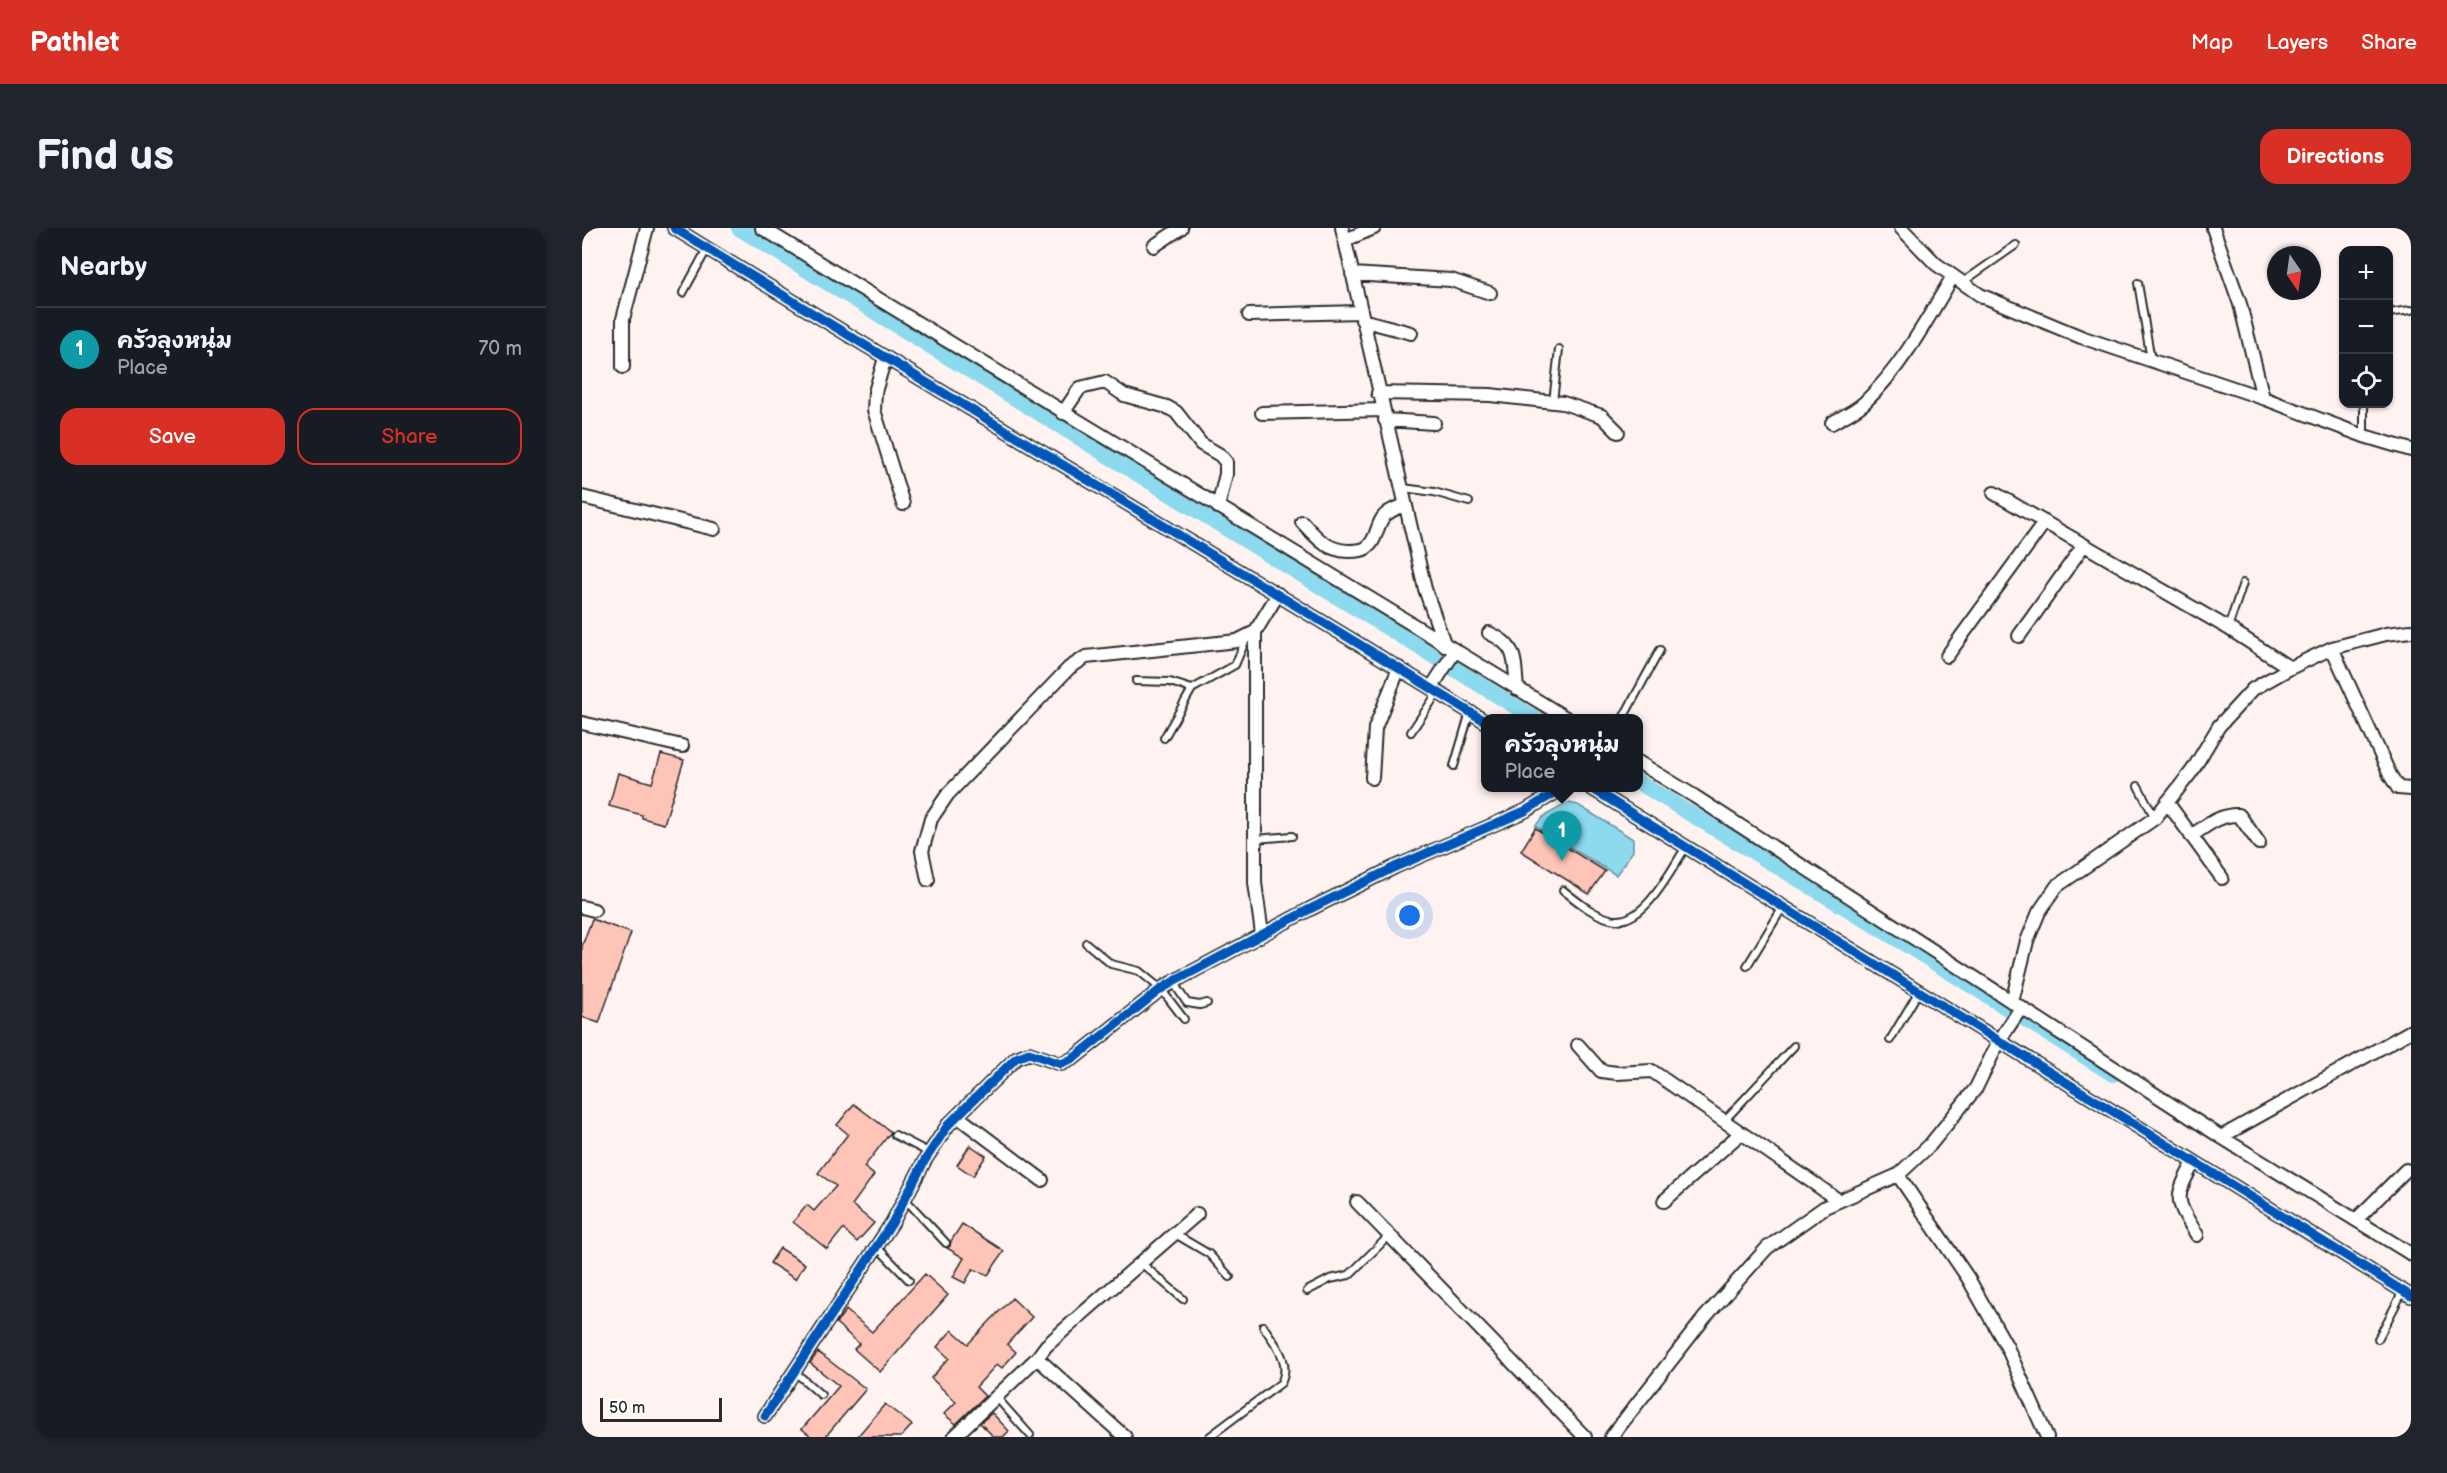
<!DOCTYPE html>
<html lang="en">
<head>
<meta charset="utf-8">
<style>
  :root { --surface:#171b24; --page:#20242c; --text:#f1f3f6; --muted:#9ea1a6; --line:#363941; --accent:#d93025 }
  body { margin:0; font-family:"Balsamiq Sans","Playpen Sans Thai",sans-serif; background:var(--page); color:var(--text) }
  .controls { position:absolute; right:18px; top:18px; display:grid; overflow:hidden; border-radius:12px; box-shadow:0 2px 4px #0004 }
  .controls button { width:54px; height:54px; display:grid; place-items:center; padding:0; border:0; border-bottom:2px solid var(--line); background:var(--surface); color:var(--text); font:30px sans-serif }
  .compass { position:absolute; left:1685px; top:18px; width:54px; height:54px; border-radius:50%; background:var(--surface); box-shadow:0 2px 4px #0004; rotate:167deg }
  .scale { position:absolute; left:18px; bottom:15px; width:122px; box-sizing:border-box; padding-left:6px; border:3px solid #2b2b2b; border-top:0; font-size:16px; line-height:21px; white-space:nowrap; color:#2b2b2b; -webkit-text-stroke:4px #fff; paint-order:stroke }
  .you { position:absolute; left:828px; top:688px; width:21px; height:21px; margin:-15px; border:4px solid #fff; border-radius:50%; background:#1a73e8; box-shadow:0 0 0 9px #1a73e833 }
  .badge { display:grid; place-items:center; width:39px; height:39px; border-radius:50%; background:var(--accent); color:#fff; font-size:20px; font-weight:700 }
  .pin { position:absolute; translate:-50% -50px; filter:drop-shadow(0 2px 3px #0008) }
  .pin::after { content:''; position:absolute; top:32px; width:21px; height:18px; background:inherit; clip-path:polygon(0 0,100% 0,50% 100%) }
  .popup { position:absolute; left:899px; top:486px; width:162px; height:78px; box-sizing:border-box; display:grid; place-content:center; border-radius:12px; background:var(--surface); filter:drop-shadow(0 2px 4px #0005); font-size:20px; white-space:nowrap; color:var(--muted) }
  .popup b { font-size:22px; color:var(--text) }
  .popup::after { content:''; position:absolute; left:50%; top:100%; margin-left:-12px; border:12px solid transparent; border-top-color:var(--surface) }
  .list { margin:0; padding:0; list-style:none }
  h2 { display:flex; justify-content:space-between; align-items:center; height:78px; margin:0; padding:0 24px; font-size:26px }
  h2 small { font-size:20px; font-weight:400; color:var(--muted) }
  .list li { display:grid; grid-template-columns:39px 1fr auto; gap:18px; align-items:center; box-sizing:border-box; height:84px; padding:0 24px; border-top:2px solid var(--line) }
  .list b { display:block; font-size:22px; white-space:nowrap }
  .list p { margin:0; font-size:20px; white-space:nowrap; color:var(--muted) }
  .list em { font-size:20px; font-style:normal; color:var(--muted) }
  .actions { display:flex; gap:12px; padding:18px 24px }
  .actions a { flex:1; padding:14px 0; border:2px solid var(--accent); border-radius:18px; text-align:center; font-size:21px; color:var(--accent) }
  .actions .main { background:var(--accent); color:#fff }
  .icon { flex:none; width:33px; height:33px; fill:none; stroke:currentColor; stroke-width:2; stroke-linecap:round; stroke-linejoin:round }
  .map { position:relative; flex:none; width:1829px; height:1209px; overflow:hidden; border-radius:18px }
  header { display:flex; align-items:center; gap:36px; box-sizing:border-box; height:84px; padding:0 30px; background:var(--accent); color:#fff }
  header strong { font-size:28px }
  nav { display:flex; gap:33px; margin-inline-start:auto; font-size:21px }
  .intro { display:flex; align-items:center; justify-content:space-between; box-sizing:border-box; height:144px; padding:0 36px }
  h1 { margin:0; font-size:42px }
  .button { padding:15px 27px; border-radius:18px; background:var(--accent); color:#fff; font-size:21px; font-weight:700 }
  main { display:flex; gap:36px; padding:0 36px }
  aside { flex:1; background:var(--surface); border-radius:18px; box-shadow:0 2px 4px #0004 }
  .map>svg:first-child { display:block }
</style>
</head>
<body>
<header>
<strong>Pathlet</strong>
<nav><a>Map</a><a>Layers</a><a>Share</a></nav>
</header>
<div class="intro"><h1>Find us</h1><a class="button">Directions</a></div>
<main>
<aside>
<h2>Nearby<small></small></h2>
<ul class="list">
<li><span class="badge" style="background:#0f9aa8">1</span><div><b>ครัวลุงหนุ่ม</b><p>Place</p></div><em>70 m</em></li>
</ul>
<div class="actions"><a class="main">Save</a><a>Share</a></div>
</aside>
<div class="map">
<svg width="1829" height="1209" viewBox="0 0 1829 1209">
  <rect width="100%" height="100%" fill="#fff3f1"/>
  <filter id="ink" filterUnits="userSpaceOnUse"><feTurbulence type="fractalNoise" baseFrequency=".0167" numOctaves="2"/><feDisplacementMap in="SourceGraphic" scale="12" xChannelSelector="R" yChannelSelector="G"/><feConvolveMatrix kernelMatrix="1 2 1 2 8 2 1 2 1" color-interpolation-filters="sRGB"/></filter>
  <g filter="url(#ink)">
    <path fill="#8dd9ed" stroke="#66939f" stroke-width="1.5" d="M986 575 996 577 1051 611V623L1034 647 953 598 962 588Z"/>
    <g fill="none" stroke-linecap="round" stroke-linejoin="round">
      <path stroke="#8dd9ed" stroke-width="16" d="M157 0 952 490
        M1056 554 1291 696 1531 846"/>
    </g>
    <path fill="#ffc4b8" stroke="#2b2b2b" stroke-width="1.5" d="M79 526 102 532 82 596 60 590V587L27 578 36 545 70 555Z
      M953 600 1023 643 1007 666 939 623Z
      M10 691 49 705 17 795 0 789V718Z
      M272 876 309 904 282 939 292 947 270 977 292 995 275 1014 261 1001 245 1021 211 994 225 977 232 983 254 958 236 945 266 906 255 897Z
      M388 917 404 928 391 948 375 937Z
      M380 996 422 1023 406 1047 391 1041 383 1055 371 1049 382 1030 365 1020 368 1018 369 1013Z
      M198 1020 223 1036 213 1051 188 1035Z
      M343 1046 366 1067 298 1144 272 1121 277 1116 254 1095 264 1082 290 1104Z
      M430 1070 450 1089 425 1116 434 1124 420 1140 415 1136 394 1159 403 1168 374 1196 362 1186 374 1174 349 1150 367 1130 355 1119 370 1102 386 1116Z
      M236 1124 284 1161 243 1209H230L220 1201 257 1158 228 1135Z
      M303 1176 330 1197 319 1209H275Z
      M410 1185 427 1203 421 1209H412L398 1195Z"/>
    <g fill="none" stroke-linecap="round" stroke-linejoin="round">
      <defs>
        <path id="lane" d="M1381 54 1434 17
          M1556 55 1569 132
          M101 65 125 21
          M1806 85 1829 82
          M971 174 977 121
          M1782 207V176
          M821 260 852 264 887 274
          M1646 400 1661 355
          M554 453 588 454 610 461
          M1041 490 1078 422
          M829 504 856 464
          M582 510 610 461 653 437 665 409
          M872 538 888 484
          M1556 558 1573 590
          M674 611 710 608
          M981 662C995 673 1010 686 1028 691 1061 701 1089 641 1104 619
          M504 715 529 736 557 743 579 761 602 791
          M1165 738 1201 679
          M591 754 605 775 618 777 625 775
          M1308 812 1337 763
          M1142 893 1212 818
          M313 907 348 925
          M323 971 364 1015
          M593 1006 627 1026 648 1049
          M294 1018 327 1052
          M559 1035 601 1071
          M725 1063 748 1051 767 1047 807 1008
          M1796 1111 1821 1063
          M213 1144 239 1167
          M415 1170 448 1207
          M627 1209 699 1155C710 1134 693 1116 681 1098"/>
        <path id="street" d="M92 0C361 167 634 327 904 494
          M180 0 984 490
          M760 0 843 361 863 418
          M1319 0 1354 36 1398 67 1499 109 1681 170 1782 208 1829 222
          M1631 0 1658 76 1681 170
          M763 12 792 0
          M572 18 599 0
          M770 46 869 52 908 65
          M667 87 778 84
          M780 92 829 105
          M303 130 293 164 292 182 321 276
          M41 139V91L65 0
          M796 165 908 167 981 175 1020 188 1036 204
          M481 185 498 160 523 154 542 167 585 179 594 184 619 216 638 227 644 234V246L636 279
          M680 185 800 182
          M803 192 852 195
          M1250 195C1260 189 1273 183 1282 175 1319 140 1345 92 1371 48
          M1412 265 1646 400 1708 440
          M0 269 132 301
          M720 294C734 309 744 322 766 323 771 323 780 323 784 320 794 314 794 300 800 291 805 283 815 280 824 277
          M673 404V655L680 706
          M907 405C936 418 932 432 935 461
          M1437 408 1501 318
          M1750 420 1808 547 1816 560 1829 561
          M1365 428 1462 295
          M849 460 873 423
          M0 495 100 518
          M1056 534 1112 568 1639 909 1829 1026
          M790 550 793 500 817 440
          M1009 560 1829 1068
          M1585 574 1640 650
          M1609 608C1624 598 1638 586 1657 587L1677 615
          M346 652 340 623 349 591 366 566 487 440 504 429 655 413 673 404 696 366
          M0 679 12 682
          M1430 774 1445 713 1457 684 1475 658 1573 590 1610 543 1637 498 1671 461 1708 440 1750 420 1804 406 1829 403
          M996 817 1019 843 1035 845 1070 843 1256 972
          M375 888 460 952
          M1639 909 1829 803
          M1612 934C1592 971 1593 971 1615 1007
          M1316 947 1386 1050 1425 1119 1465 1209
          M1082 973 1159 905
          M775 974 1003 1209
          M1774 992 1824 942
          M183 1188 310 995 343 932 366 897 434 830 447 825 479 836 492 830 579 761 591 754 728 681 813 639 943 583 981 560
          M372 1209 455 1130
          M543 1209 455 1130 464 1118 500 1086 615 986
          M1029 1209 1123 1089 1185 1020 1243 979 1316 947 1348 917 1394 860 1417 813 1439 780"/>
      </defs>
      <use href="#lane" stroke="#2b2b2b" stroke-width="10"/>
      <use href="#street" stroke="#2b2b2b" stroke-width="16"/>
      <use href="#lane" stroke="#fff" stroke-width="6"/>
      <use href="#street" stroke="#fff" stroke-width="12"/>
      <defs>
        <path id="cycleway" d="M92 0C361 167 634 327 904 494
          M1009 560 1829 1068
          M183 1188 310 995 343 932 366 897 434 830 447 825 479 836 492 830 579 761 591 754 728 681 813 639 943 583 981 560"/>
      </defs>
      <use href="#cycleway" stroke="#fff" stroke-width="13"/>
      <use href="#cycleway" stroke="#0057b8" stroke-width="9"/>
    </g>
  </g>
</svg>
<div class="controls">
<button>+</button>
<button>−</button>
<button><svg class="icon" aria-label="locate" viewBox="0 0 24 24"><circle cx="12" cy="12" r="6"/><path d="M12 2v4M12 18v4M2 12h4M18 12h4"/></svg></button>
</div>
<svg class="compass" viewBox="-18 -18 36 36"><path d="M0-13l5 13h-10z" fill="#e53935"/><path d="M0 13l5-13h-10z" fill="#9ea1a6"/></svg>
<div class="scale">50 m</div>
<div class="you"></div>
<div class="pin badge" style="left:980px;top:633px;background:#0f9aa8">1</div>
<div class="popup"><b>ครัวลุงหนุ่ม</b>Place</div>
</div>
</main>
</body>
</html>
